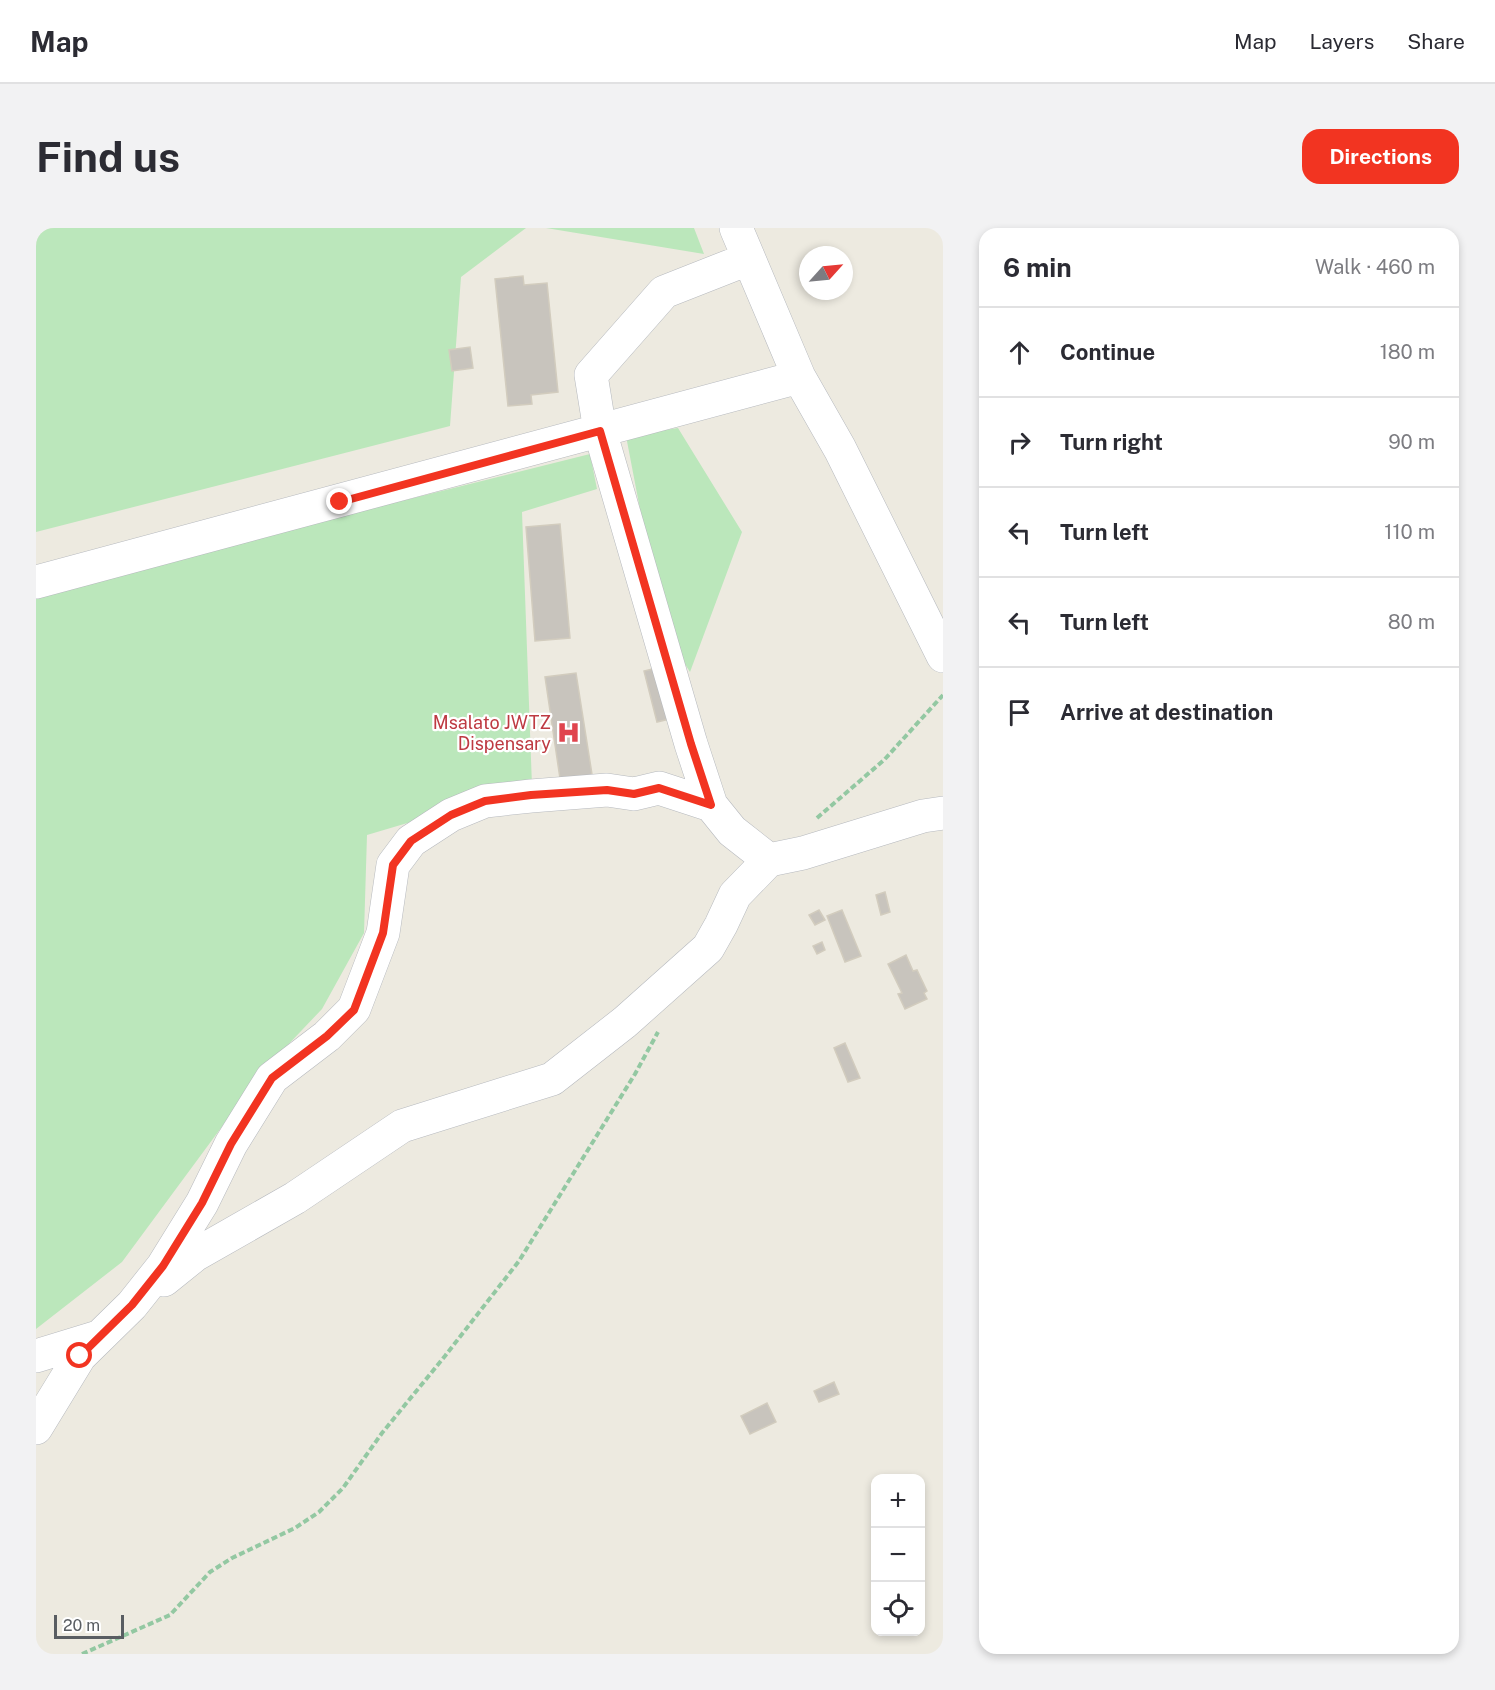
<!DOCTYPE html>
<html lang="en">
<head>
<meta charset="utf-8">
<style>
  :root { --surface:#fff; --page:#f2f2f3; --text:#2b2b33; --muted:#7c7c81; --line:#e1e1e2; --accent:#f23421 }
  body { margin:0; font-family:"Public Sans",sans-serif; background:var(--page); color:var(--text) }
  .controls { position:absolute; right:18px; bottom:18px; display:grid; overflow:hidden; border-radius:12px; box-shadow:0 3px 9px #0003 }
  .controls button { width:54px; height:54px; display:grid; place-items:center; padding:0; border:0; border-bottom:2px solid var(--line); background:var(--surface); color:var(--text); font:30px sans-serif }
  .compass { position:absolute; left:763px; top:18px; width:54px; height:54px; border-radius:50%; background:var(--surface); box-shadow:0 3px 9px #0003; rotate:63deg }
  .scale { position:absolute; left:18px; bottom:15px; width:70px; box-sizing:border-box; padding-left:6px; border:3px solid #595d62; border-top:0; font-size:16px; line-height:21px; white-space:nowrap; color:#595d62; -webkit-text-stroke:4px #fff; paint-order:stroke }
  .stop { position:absolute; width:18px; height:18px; margin:-14px; border:4px solid #f23421; border-radius:50%; background:#fff }
  .stop.end { background:#f23421; border-color:#fff; box-shadow:0 2px 6px #0008 }
  .list { margin:0; padding:0; list-style:none }
  h2 { display:flex; justify-content:space-between; align-items:center; height:78px; margin:0; padding:0 24px; font-size:26px }
  h2 small { font-size:20px; font-weight:400; color:var(--muted) }
  .list li { display:grid; grid-template-columns:39px 1fr auto; gap:18px; align-items:center; box-sizing:border-box; height:90px; padding:0 24px; border-top:2px solid var(--line) }
  .list b { display:block; font-size:22px; white-space:nowrap }
  .list em { font-size:20px; font-style:normal; color:var(--muted) }
  .icon { flex:none; width:33px; height:33px; fill:none; stroke:currentColor; stroke-width:2; stroke-linecap:round; stroke-linejoin:round }
  .map { position:relative; flex:none; width:907px; height:1426px; overflow:hidden; border-radius:18px }
  header { display:flex; align-items:center; gap:36px; box-sizing:border-box; height:84px; padding:0 30px; background:var(--surface); border-bottom:2px solid var(--line) }
  header strong { font-size:28px }
  nav { display:flex; gap:33px; margin-inline-start:auto; font-size:21px }
  .intro { display:flex; align-items:center; justify-content:space-between; box-sizing:border-box; height:144px; padding:0 36px }
  h1 { margin:0; font-size:42px }
  .button { padding:15px 27px; border-radius:18px; background:var(--accent); color:#fff; font-size:21px; font-weight:700 }
  main { display:flex; gap:36px; padding:0 36px }
  aside { flex:1; background:var(--surface); border-radius:18px; box-shadow:0 3px 9px #0003 }
  .map>svg:first-child { display:block }
</style>
</head>
<body>
<header>
<strong>Map</strong>
<nav><a>Map</a><a>Layers</a><a>Share</a></nav>
</header>
<div class="intro"><h1>Find us</h1><a class="button">Directions</a></div>
<main>
<div class="map">
<svg width="907" height="1426" viewBox="0 0 907 1426">
  <rect width="100%" height="100%" fill="#edeae0"/>
  <path fill="#bbe7bb" d="M0 0H490L425 49 414 198 0 304Z
    M510 0H658L668 26Z
    M642 200 706 304 654 444 627 401 590 208Z
    M554 226 561 261 486 284 496 558 331 607 328 705 286 781 227 843 86 1034 0 1101V364Z"/>
  <path fill="#c8c4bd" stroke="#d2ccbe" stroke-width="1.5" d="M487 48 488 57 511 55 522 164 495 167 496 176 472 178 459 51Z
    M434 119 437 140 416 143 413 122Z
    M524 296 534 410 499 413 490 299Z
    M629 438 642 489 621 494 608 443Z
    M540 445 558 559 526 564 509 449Z
    M849 664 854 684 845 687 840 667Z
    M783 682 789 692 779 697 773 687Z
    M806 682 825 728 809 734 791 688Z
    M786 714 789 722 781 726 777 718Z
    M870 727 877 743 881 742 891 763 888 765 891 771 869 781 862 766 866 765 852 736Z
    M809 815 824 850 812 854 798 820Z
    M798 1154 803 1166 783 1174 778 1163Z
    M731 1175 740 1194 714 1206 705 1188Z"/>
  <g fill="none" stroke-linecap="round" stroke-linejoin="round">
    <defs>
      <path id="minor" d="M700 0 763 149 804 221 907 428
        M0 354 763 149
        M675 577 655 516 564 203 555 147 628 64 712 31
        M128 1052 159 1027 259 970 366 898 516 851 589 794 672 720 685 697 699 667 733 632
        M0 1128 62 1109
        M0 1200 44 1128 96 1077 127 1038 166 975 195 916 236 850 291 808 318 781 347 705 357 637 375 613 415 587 449 573 495 568 571 562 598 566 623 560 675 577 696 603 733 632 767 625 887 588 907 585"/>
    </defs>
    <use href="#minor" stroke="#b6b9be" stroke-width="34"/>
    <path stroke="#93c8a2" stroke-width="4" stroke-dasharray="6 3" stroke-linecap="butt" d="M781 590 848 532 907 467
      M46 1426 134 1387 174 1344 196 1330 259 1300 283 1284 307 1260 346 1205 409 1128 483 1033 599 846 622 804"/>
    <use href="#minor" stroke="#fff" stroke-width="33"/>
  </g>
  <g fill="none" stroke-linecap="round" stroke-linejoin="round">
    <path stroke="#f23421" stroke-width="8" d="M44 1128 96 1077 127 1038 166 975 195 916 236 850 291 808 318 782 347 705 357 637 375 613 415 587 449 573 495 567 571 562 598 566 623 560 675 577 655 516 564 203 304 274"/>
  </g>
  <defs>
    <symbol id="hospital-bare" viewBox="-9 -9 18 18"><path d="M-5-5h3v3.5h4V-5h3V5h-3V1.5h-4V5h-3Z" fill="#e0444e" stroke="#fff" stroke-width="2.5" paint-order="stroke"/></symbol>
  </defs>
  <g fill-rule="evenodd">
    <use href="#hospital-bare" x="516" y="488" width="33" height="33"/>
  </g>
  <g text-anchor="middle" dominant-baseline="central" stroke-width="4.5" stroke-linejoin="round" paint-order="stroke">
    <g font-size="18" fill="#be3a42" stroke="#fff" text-anchor="end">
      <text x="515" y="494">Msalato JWTZ<tspan x="515" dy="21">Dispensary</tspan></text>
    </g>
  </g>
</svg>
<div class="controls">
<button>+</button>
<button>−</button>
<button><svg class="icon" aria-label="locate" viewBox="0 0 24 24"><circle cx="12" cy="12" r="6"/><path d="M12 2v4M12 18v4M2 12h4M18 12h4"/></svg></button>
</div>
<svg class="compass" viewBox="-18 -18 36 36"><path d="M0-13l5 13h-10z" fill="#e53935"/><path d="M0 13l5-13h-10z" fill="#7c7c81"/></svg>
<div class="scale">20 m</div>
<div class="stop" style="left:44px;top:1128px"></div>
<div class="stop end" style="left:304px;top:274px"></div>
</div>
<aside>
<h2>6 min<small>Walk · 460 m</small></h2>
<ul class="list">
<li><svg class="icon" aria-label="ahead" viewBox="0 0 24 24"><path d="M12 20V5M6 11l6-6 6 6"/></svg><div><b>Continue</b></div><em>180 m</em></li>
<li><svg class="icon" aria-label="right" viewBox="0 0 24 24"><path d="M7 20v-9h11M14 6l5 5-5 5"/></svg><div><b>Turn right</b></div><em>90 m</em></li>
<li><svg class="icon" aria-label="left" viewBox="0 0 24 24"><path d="M17 20v-9H6M10 6l-5 5 5 5"/></svg><div><b>Turn left</b></div><em>110 m</em></li>
<li><svg class="icon" aria-label="left" viewBox="0 0 24 24"><path d="M17 20v-9H6M10 6l-5 5 5 5"/></svg><div><b>Turn left</b></div><em>80 m</em></li>
<li><svg class="icon" aria-label="arrive" viewBox="0 0 24 24"><path d="M6 21V4h12l-3 4 3 4H6"/></svg><div><b>Arrive at destination</b></div></li>
</ul>
</aside>
</main>
</body>
</html>
